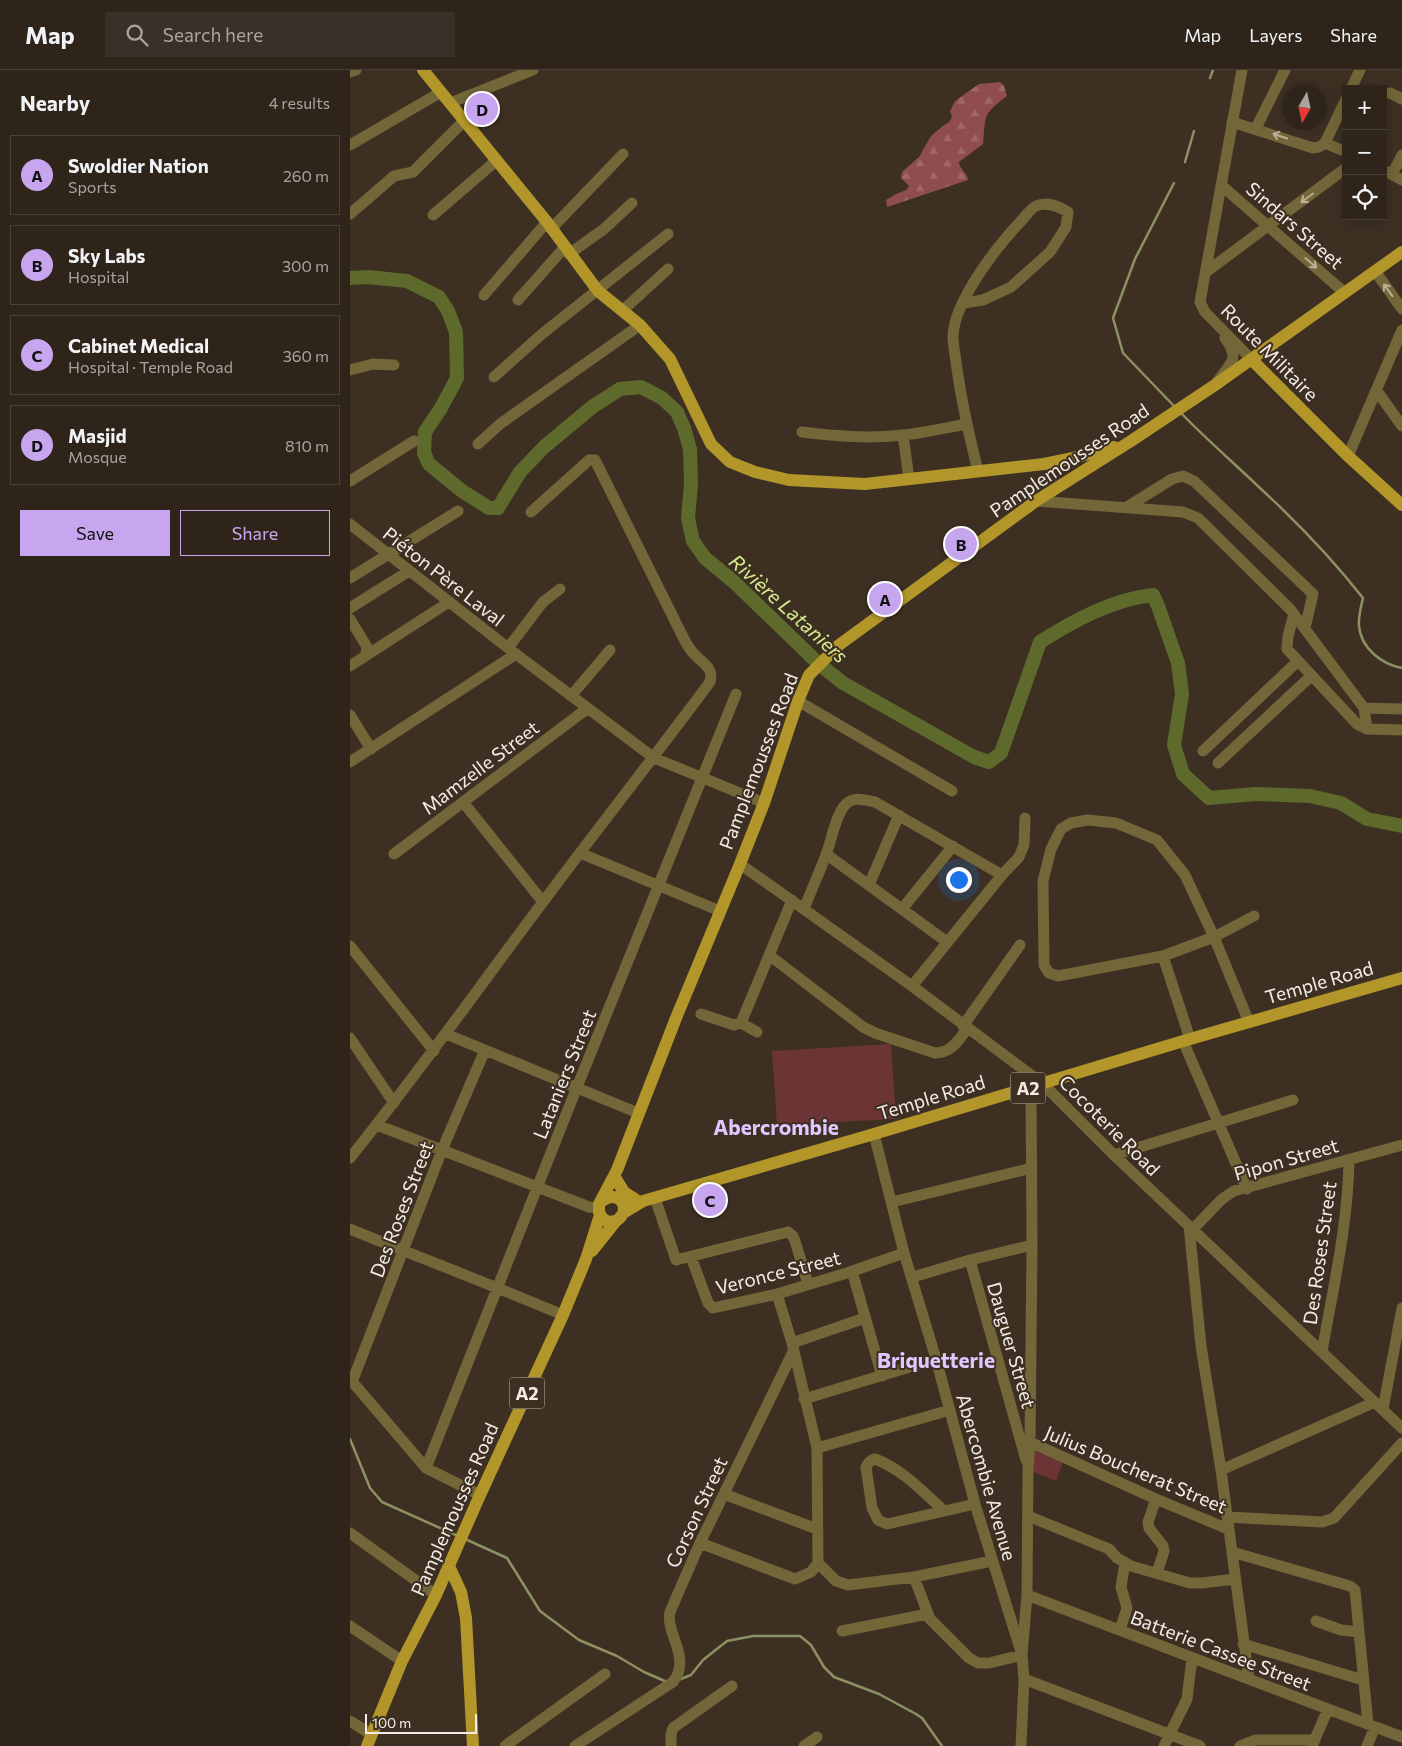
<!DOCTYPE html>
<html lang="en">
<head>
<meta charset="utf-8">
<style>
  :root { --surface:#2e241a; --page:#3a3027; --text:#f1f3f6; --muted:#a7a4a2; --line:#494139; --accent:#c8a6ef }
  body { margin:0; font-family:Commissioner,sans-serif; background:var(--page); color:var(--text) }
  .controls { position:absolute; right:15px; top:15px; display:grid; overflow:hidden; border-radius:0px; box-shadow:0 2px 12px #0003 }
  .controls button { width:45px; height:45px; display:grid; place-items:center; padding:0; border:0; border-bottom:1px solid var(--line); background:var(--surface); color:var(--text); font:25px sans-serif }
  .compass { position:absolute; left:932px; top:15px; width:45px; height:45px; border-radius:50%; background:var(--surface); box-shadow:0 2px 12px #0003; rotate:189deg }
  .scale { position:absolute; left:15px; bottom:12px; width:112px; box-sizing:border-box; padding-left:5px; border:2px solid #f4ece4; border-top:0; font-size:14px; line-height:18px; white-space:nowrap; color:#f4ece4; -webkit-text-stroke:4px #3d3023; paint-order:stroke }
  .you { position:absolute; left:608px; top:809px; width:18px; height:18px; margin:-12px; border:4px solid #fff; border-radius:50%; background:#1a73e8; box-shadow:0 0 0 8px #1a73e833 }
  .badge { display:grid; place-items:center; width:32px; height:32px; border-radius:50%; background:var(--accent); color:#111; font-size:16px; font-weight:700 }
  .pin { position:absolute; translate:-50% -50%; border:2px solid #fff; box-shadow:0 1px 5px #0006 }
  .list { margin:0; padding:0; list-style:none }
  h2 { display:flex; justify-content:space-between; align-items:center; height:65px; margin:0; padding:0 20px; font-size:21px }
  h2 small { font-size:16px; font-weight:400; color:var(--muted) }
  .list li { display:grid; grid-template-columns:32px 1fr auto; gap:15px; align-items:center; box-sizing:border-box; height:80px; margin:0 10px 10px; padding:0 10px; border:1px solid var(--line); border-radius:0px }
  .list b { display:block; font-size:19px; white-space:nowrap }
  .list p { margin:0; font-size:16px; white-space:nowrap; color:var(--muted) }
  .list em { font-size:16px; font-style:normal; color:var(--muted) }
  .actions { display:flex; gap:10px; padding:15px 20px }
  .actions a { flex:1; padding:11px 0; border:1px solid var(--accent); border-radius:0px; text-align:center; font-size:18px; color:var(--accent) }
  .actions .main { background:var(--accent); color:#111 }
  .icon { flex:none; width:28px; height:28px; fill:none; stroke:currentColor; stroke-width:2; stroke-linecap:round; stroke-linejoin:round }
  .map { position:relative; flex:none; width:1052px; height:1676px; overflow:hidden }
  header { display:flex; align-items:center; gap:30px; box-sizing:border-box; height:70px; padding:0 25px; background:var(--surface); border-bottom:1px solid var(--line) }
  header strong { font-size:24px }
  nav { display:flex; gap:28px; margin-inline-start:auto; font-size:18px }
  .search { width:350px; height:45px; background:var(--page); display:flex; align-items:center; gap:12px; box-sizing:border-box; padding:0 18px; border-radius:0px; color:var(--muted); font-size:19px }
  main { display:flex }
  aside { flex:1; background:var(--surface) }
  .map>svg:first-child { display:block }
</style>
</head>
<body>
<header>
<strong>Map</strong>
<div class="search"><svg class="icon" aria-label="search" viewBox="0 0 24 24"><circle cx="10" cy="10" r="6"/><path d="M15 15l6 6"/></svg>Search here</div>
<nav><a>Map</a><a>Layers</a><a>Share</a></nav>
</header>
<main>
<aside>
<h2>Nearby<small>4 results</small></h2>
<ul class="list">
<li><span class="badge">A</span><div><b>Swoldier Nation</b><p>Sports</p></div><em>260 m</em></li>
<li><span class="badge">B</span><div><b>Sky Labs</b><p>Hospital</p></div><em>300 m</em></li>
<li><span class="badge">C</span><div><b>Cabinet Medical</b><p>Hospital · Temple Road</p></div><em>360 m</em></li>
<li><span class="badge">D</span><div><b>Masjid</b><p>Mosque</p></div><em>810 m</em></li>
</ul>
<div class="actions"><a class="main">Save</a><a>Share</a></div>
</aside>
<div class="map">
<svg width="1052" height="1676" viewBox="0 0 1052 1676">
  <defs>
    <pattern id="forest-firs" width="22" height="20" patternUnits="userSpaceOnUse" patternTransform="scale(1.25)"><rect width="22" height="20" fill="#8f4d4e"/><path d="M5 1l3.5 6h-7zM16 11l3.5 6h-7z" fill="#9f6767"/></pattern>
  </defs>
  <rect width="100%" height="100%" fill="#3d3023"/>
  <path fill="url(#forest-firs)" d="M650 12 654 16 657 26C632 45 636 44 633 74L609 92C610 100 617 103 618 110L537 137 536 130 546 124 556 120 559 116 551 108 552 102 569 87 581 66 594 55 599 52 602 47 600 41 605 31 629 14Z"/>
  <path fill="#6d3436" d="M541 974 546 1049 427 1055 422 981Z
    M684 1380 713 1392 706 1411 683 1402Z"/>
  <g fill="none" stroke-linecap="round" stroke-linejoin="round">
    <path stroke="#8b9162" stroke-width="2.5" d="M860 8 863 0
      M835 92 844 61
      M824 113 785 189 763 248 773 283 825 337
      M831 343C856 369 884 393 911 419 947 452 983 490 1013 528 1011 537 1008 547 1009 556 1011 578 1031 594 1052 598
      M0 1369 20 1418 32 1432 108 1466
      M115 1469 157 1488 190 1541 229 1570 267 1586 294 1602 317 1612
      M328 1610 341 1605 353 1590 377 1571 403 1566H450L461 1575 474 1597 484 1607 529 1624 566 1644 572 1648 592 1676"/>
    <path stroke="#5e6a2b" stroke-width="14" d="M0 208 18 207 57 211 89 227 98 241 106 262 107 308 91 338 75 362 74 383 79 394 112 421 139 438H148L170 402 194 377 242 337 270 319 291 317 312 328 327 342 334 358 340 379 341 414 338 448 343 471 355 488 384 512 469 594 493 613 624 687 639 692 651 683 690 572C723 551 763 529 803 525L808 536 828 593 832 624 824 675 833 704 859 728 906 724 960 726 991 733 1017 749 1052 756"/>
    <path stroke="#736638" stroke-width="11" d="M892 0 850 232 855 242 901 289
      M0 2 6 0
      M1001 19 1010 0
      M1040 23 1052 29
      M100 33 183 0
      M882 52 963 78 969 77 975 73
      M906 58 935 0
      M975 73 996 29
      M975 73 996 82
      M0 75 91 22
      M1033 100 1052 110
      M1042 104 1052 85
      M871 115 995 223
      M0 144 44 106 63 102 115 50
      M83 145 147 90
      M201 159 273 84
      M219 184 254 159 282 133
      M1025 201 1052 239
      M856 202 996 98
      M134 225 197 152
      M168 230 214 178
      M614 233 633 230 661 217 700 182 716 157 718 142C708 136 697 131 686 136 681 138 676 146 672 150 648 175 604 231 603 266 603 275 605 284 606 292 611 329 619 365 628 401
      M272 241 318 199
      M0 300 23 294 44 295
      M144 307 192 264 318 164
      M867 312C880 293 891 290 875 268
      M1027 321 1052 356
      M452 362C486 366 518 369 552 365 573 363 595 358 616 354
      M553 365 559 409
      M128 374 150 354 290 255
      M998 386 1052 260
      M0 411 64 371
      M686 431 833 442 848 448 940 539 1014 638 1017 659
      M777 437 822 409 833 406 844 411 963 524 955 558
      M0 454 158 578 304 688 414 733
      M0 508 108 441
      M0 538 59 501
      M944 544 938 566 937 579 1007 654 1017 659 1052 660
      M0 549 17 577 16 584 13 588
      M158 578 193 532 210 519
      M0 596 99 532
      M221 626 260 580
      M448 631 602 721
      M1014 638 1052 639
      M0 645 21 679
      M853 681 948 591
      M0 692 166 584
      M868 693 961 606
      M113 732 193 832
      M230 783 370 841
      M44 784 238 638
      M476 784 597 872
      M390 794 562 916 693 1014 764 1085 1052 1358
      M519 815 549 745
      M454 839C461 821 469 803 476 785 481 772 486 743 496 734 504 726 515 730 525 732L652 805
      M552 839 603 776
      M0 876 84 981
      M419 885 513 957 525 963 585 983C601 983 608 971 617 959
      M813 886 840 969
      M562 916 652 805 669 787 674 775 675 748
      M351 944 384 955 391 953 442 830
      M899 952 864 867 835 805 807 770 766 753 738 750 721 753 711 759 701 779 693 811 694 895 699 903 708 906 813 886 864 867 904 846
      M391 953 407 962
      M613 956 670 875
      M96 964 288 1043
      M0 968 44 1033
      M833 971 897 1119
      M27 1055 239 1137 248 1138
      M524 1064 554 1183 586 1289 625 1434 672 1585 639 1593H628L619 1588 580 1549 564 1507
      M764 1085 943 1030
      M0 1088C67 1005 129 917 193 832 248 758 305 686 360 612 364 597 353 594 345 585 340 580 336 573 333 567L245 390H239L181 442
      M305 1128 326 1190 438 1162 443 1166 445 1171 458 1214
      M542 1132 682 1098
      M839 1156 851 1276 871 1400 899 1609
      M0 1159C71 1188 142 1215 213 1245
      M843 1159 872 1129 884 1121 1052 1075
      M341 1187 358 1233 363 1238 427 1224 497 1203 554 1183
      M620 1190 676 1390
      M502 1201 532 1306
      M563 1207 620 1190 682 1175
      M427 1224 442 1273 467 1378 468 1493 486 1511 498 1515 564 1507 642 1491
      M442 1273 515 1248
      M972 1282C983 1218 998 1155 999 1090
      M0 1309 76 1398 130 1425
      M2 1312 92 1080 135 980
      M454 1329 586 1289
      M1033 1339 1052 1238
      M680 1372 806 1429 878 1459
      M467 1378 600 1340
      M76 1398 227 1017 386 624
      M871 1400 1025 1332
      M374 1424 467 1459
      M806 1429 798 1452 799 1458 813 1476 814 1481 807 1503
      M593 1440C572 1421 552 1399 525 1389 520 1390 518 1393 516 1397L522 1438 528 1450 537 1454 625 1434
      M678 1446 759 1479 767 1488 781 1496 840 1513H852L885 1509
      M877 1447 972 1452 984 1448 1052 1373
      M0 1463 86 1525
      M350 1473 445 1509 461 1502 468 1493
      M882 1482 1000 1516 1005 1520 1018 1654
      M677 1525 1052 1667
      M966 1551 991 1560 1009 1562
      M0 1556 52 1591
      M770 1560 777 1538 771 1517 775 1493
      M492 1561 578 1544
      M893 1574 1013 1610
      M674 1609 850 1676
      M0 1651 22 1665
      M155 1676 255 1604
      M225 1676 323 1612C342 1588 315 1563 320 1542L350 1473 443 1282
      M321 1676V1665L323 1658 382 1616
      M454 1676 467 1667
      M671 1676 674 1609 672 1585 677 1525 678 1398 680 1372 682 1175 681 1017
      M814 1676 837 1629 842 1588
      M890 1676 905 1670H965
      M962 1676 978 1639
      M1017 1676 1025 1657"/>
    <path stroke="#b29629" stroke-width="12" d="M73 0 197 152 248 221 290 255 320 289 361 374 380 392 405 402 439 410 515 414 694 394 728 387 764 377
      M901 289 998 386 1052 435
      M266 1109 274 1122 285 1129
      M273 1143 293 1131 524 1064 840 969 1052 908
      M266 1151 258 1152 252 1148 249 1142V1134L267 1100 326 948 390 794 414 733 448 631 459 605 489 575 686 431 781 371 865 315 1052 182
      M242 1181 266 1151C284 1139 268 1118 252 1131
      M99 1496 111 1522 116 1548 123 1676
      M17 1676 52 1591 86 1525 130 1425 213 1245 236 1189 250 1145"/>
  </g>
  <defs><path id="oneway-shaft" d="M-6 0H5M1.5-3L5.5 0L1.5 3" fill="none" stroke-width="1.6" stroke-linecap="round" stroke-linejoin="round" transform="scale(1.25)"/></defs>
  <g stroke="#bab097">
    <use href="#oneway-shaft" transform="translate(930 66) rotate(-161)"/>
    <use href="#oneway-shaft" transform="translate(957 128) rotate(143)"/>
    <use href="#oneway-shaft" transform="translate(961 193) rotate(41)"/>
    <use href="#oneway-shaft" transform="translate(1038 220) rotate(-126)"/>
  </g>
  <g text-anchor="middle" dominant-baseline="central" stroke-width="4" stroke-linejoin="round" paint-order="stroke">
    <g fill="#3d3023" stroke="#bdb4aa" stroke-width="1">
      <rect x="660.5" y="1002.5" width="35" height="31" rx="4"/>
      <rect x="159.5" y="1307.5" width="35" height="31" rx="4"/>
    </g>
    <g font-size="18" font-weight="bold" fill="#f4ece4">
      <text x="678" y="1018">A2</text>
      <text x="177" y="1323">A2</text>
    </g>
    <g font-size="19" fill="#f4ece4" stroke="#3d3023">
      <text transform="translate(945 155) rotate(41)">Sindars Street</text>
      <text transform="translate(920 282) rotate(45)">Route Militaire</text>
      <text transform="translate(719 390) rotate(-34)">Pamplemousses Road</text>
      <text transform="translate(94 506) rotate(38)">Piéton Père Laval</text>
      <text transform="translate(408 691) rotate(-69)">Pamplemousses Road</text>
      <text transform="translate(130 697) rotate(-37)">Mamzelle Street</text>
      <text transform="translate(969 912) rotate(-16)">Temple Road</text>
      <text transform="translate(214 1004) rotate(-68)">Lataniers Street</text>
      <text transform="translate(581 1027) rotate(-17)">Temple Road</text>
      <text transform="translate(760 1055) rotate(45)">Cocoterie Road</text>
      <text transform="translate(936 1089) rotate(-16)">Pipon Street</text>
      <text transform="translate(51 1139) rotate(-69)">Des Roses Street</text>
      <text transform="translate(969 1183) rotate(-82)">Des Roses Street</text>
      <text transform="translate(428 1202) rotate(-14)">Veronce Street</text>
      <text transform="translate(662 1275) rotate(74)">Dauguer Street</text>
      <text transform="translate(786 1399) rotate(23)">Julius Boucherat Street</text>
      <text transform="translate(637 1407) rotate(74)">Abercombie Avenue</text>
      <text transform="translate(104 1439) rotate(-66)">Pamplemousses Road</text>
      <text transform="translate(346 1442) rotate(-65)">Corson Street</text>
      <text transform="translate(871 1580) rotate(21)">Batterie Cassee Street</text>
    </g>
    <g font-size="20" font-style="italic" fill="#d6ea8e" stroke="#3d3023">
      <text transform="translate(439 538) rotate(42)">Rivière Lataniers</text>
    </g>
    <g font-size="21" font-weight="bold" fill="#e1c7ff" stroke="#3d3023">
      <text x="426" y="1056">Abercrombie</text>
      <text x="586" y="1289">Briquetterie</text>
    </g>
  </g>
</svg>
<div class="controls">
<button>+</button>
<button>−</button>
<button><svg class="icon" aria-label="locate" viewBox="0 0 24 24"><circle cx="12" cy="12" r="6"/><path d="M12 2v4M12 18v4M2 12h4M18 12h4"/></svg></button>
</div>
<svg class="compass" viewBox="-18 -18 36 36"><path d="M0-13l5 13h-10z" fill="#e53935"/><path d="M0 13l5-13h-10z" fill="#a7a4a2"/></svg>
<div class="scale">100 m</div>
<div class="you"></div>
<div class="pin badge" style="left:535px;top:529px">A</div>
<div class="pin badge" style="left:611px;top:474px">B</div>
<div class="pin badge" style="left:360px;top:1130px">C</div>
<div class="pin badge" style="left:132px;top:39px">D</div>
</div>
</main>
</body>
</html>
